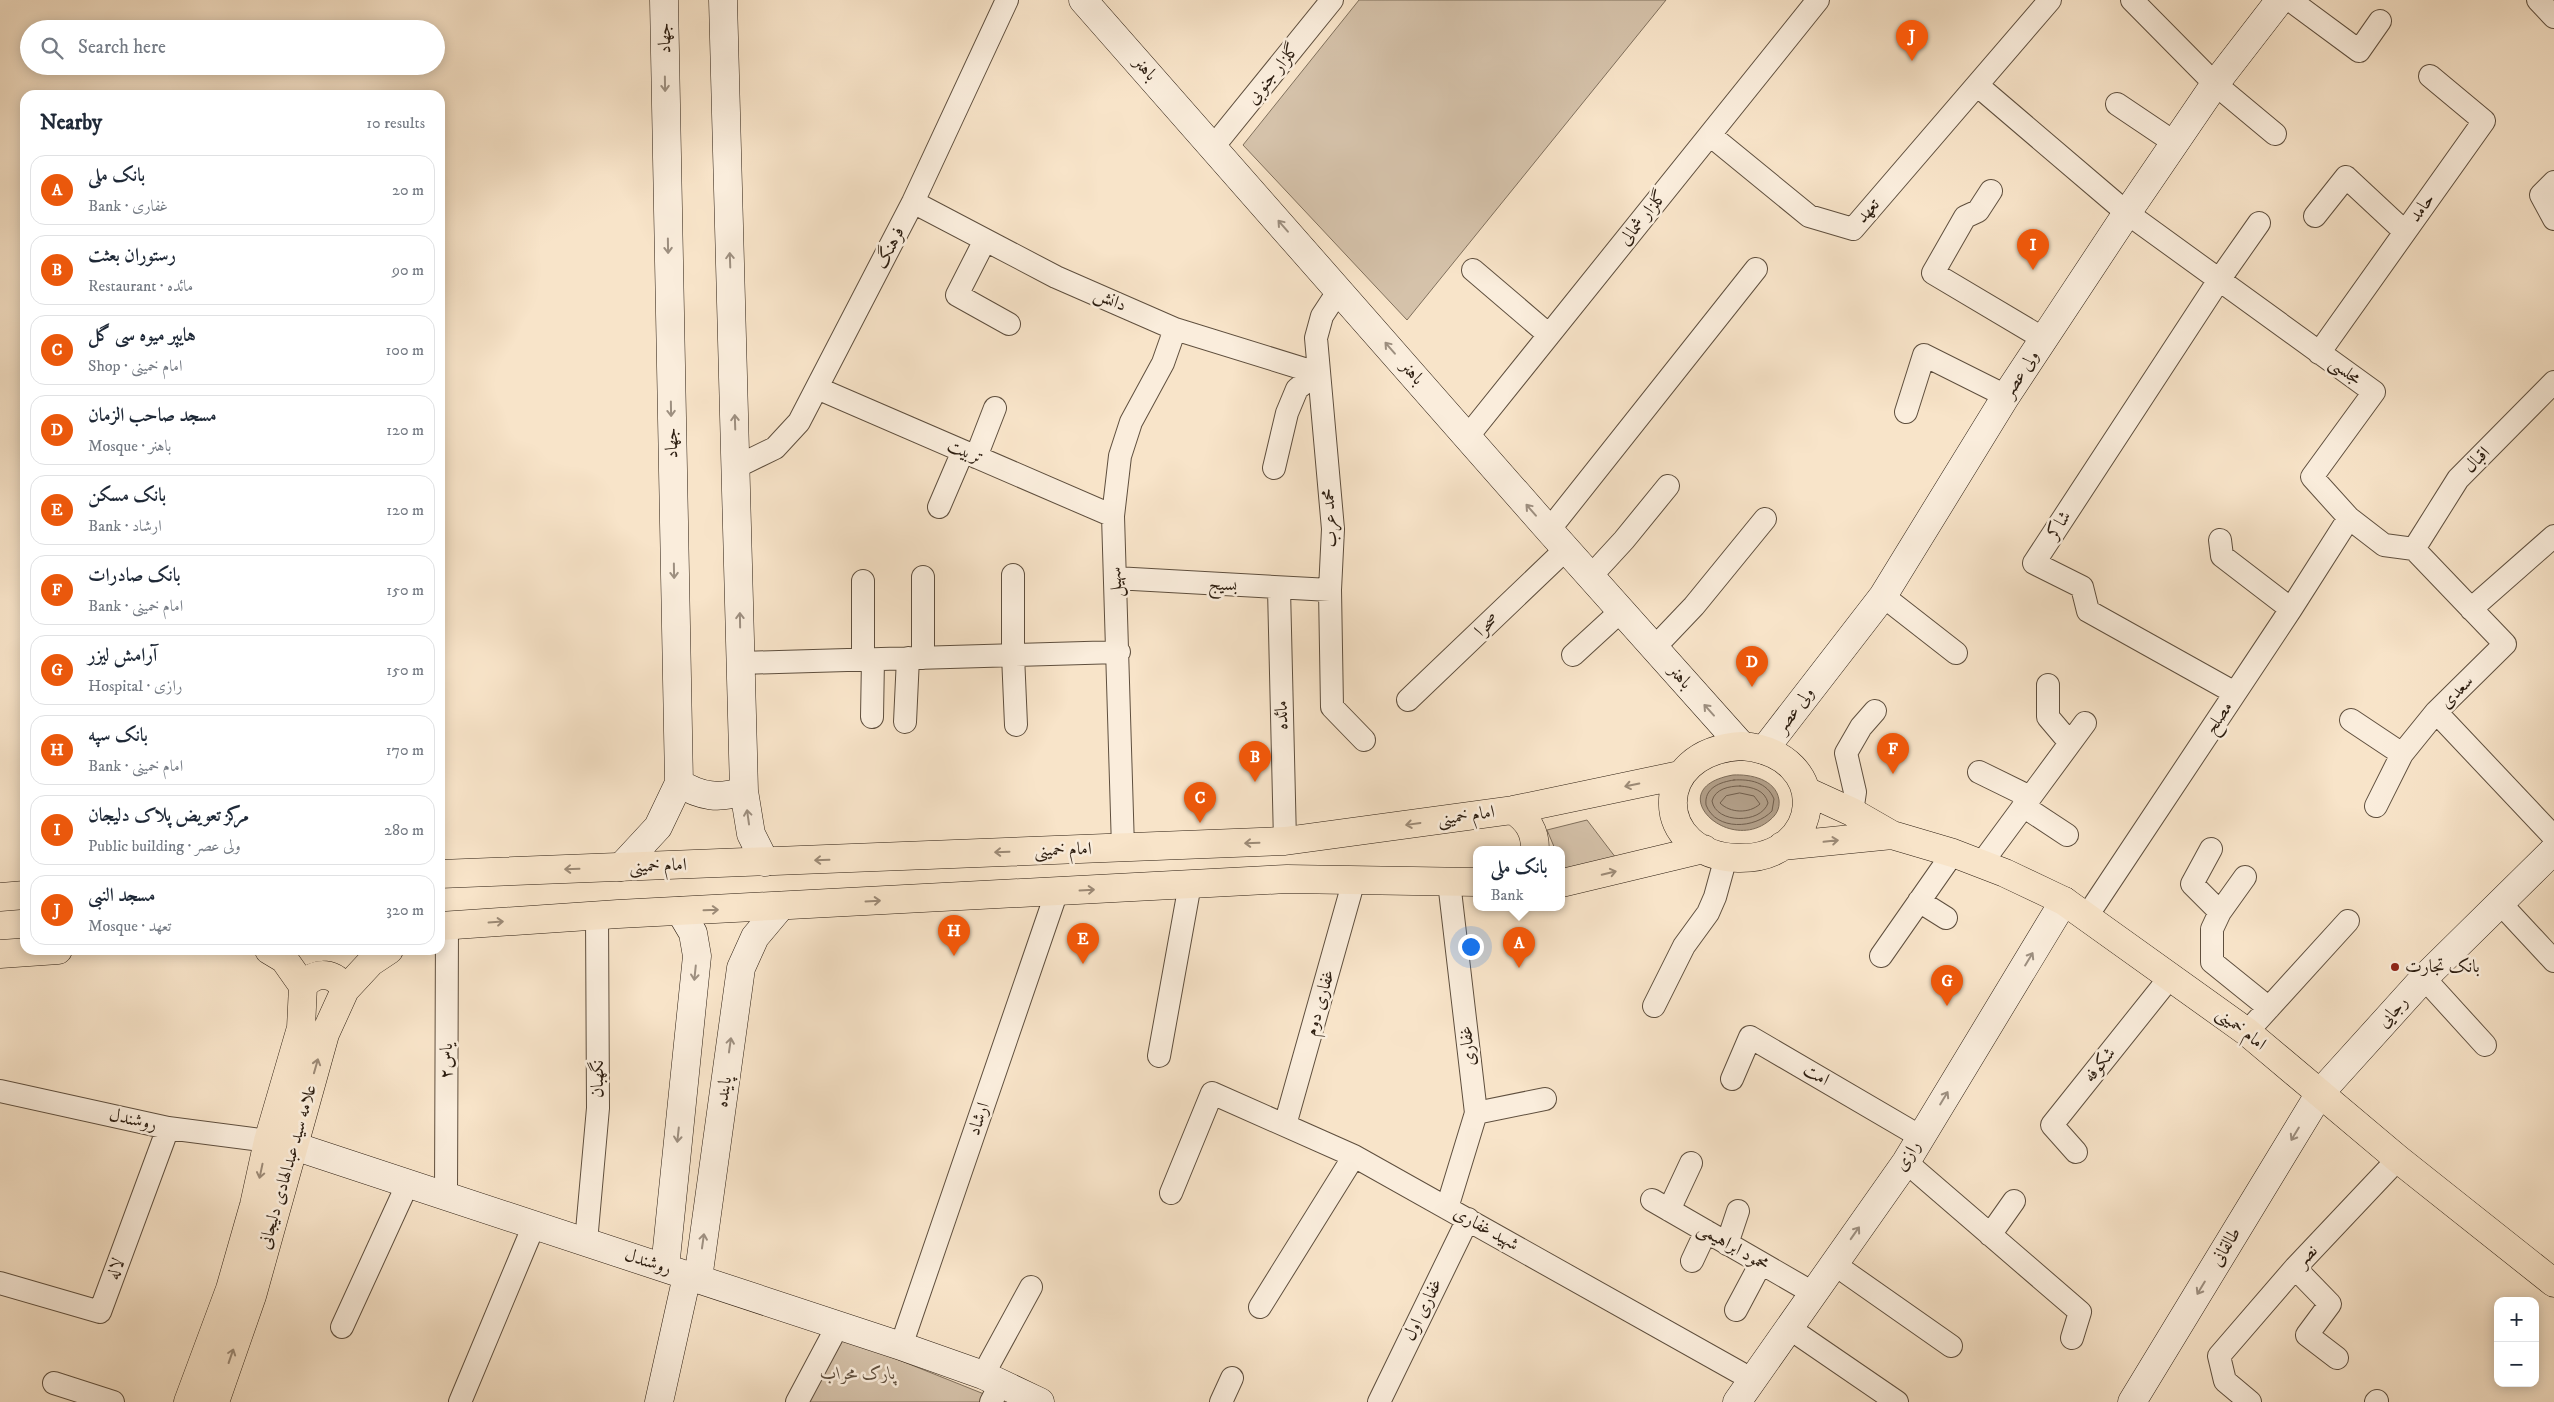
<!DOCTYPE html>
<html lang="en">
<head>
<meta charset="utf-8">
<style>
  :root { --surface:#fff; --page:#f6f6f7; --text:#1f2937; --muted:#747a83; --line:#e0e1e3; --accent:#ea580c }
  body { margin:0; font-family:"IM FELL DW Pica",Amiri,serif; background:var(--page); color:var(--text) }
  .controls { position:absolute; right:15px; bottom:15px; display:grid; overflow:hidden; border-radius:10px; box-shadow:0 2px 12px #0003 }
  .controls button { width:45px; height:45px; display:grid; place-items:center; padding:0; border:0; border-bottom:1px solid var(--line); background:var(--surface); color:var(--text); font:25px sans-serif }
  .you { position:absolute; left:1470px; top:946px; width:18px; height:18px; margin:-12px; border:4px solid #fff; border-radius:50%; background:#1a73e8; box-shadow:0 0 0 8px #1a73e833 }
  .badge { display:grid; place-items:center; width:32px; height:32px; border-radius:50%; background:var(--accent); color:#fff; font-size:16px; font-weight:700 }
  .pin { position:absolute; translate:-50% -41px; filter:drop-shadow(0 1px 2px #0008) }
  .pin::after { content:''; position:absolute; top:26px; width:18px; height:15px; background:inherit; clip-path:polygon(0 0,100% 0,50% 100%) }
  .popup { position:absolute; left:1473px; top:846px; width:92px; height:65px; box-sizing:border-box; display:grid; place-content:center; border-radius:10px; background:var(--surface); filter:drop-shadow(0 1px 4px #0005); font-size:16px; white-space:nowrap; color:var(--muted) }
  .popup b { font-size:19px; color:var(--text) }
  .popup::after { content:''; position:absolute; left:50%; top:100%; margin-left:-10px; border:10px solid transparent; border-top-color:var(--surface) }
  .list { margin:0; padding:0; list-style:none }
  h2 { display:flex; justify-content:space-between; align-items:center; height:65px; margin:0; padding:0 20px; font-size:21px }
  h2 small { font-size:16px; font-weight:400; color:var(--muted) }
  .list li { display:grid; grid-template-columns:32px 1fr auto; gap:15px; align-items:center; box-sizing:border-box; height:70px; margin:0 10px 10px; padding:0 10px; border:1px solid var(--line); border-radius:15px }
  .list b { display:block; font-size:19px; white-space:nowrap }
  .list p { margin:0; font-size:16px; white-space:nowrap; color:var(--muted) }
  .list em { font-size:16px; font-style:normal; color:var(--muted) }
  .icon { flex:none; width:28px; height:28px; fill:none; stroke:currentColor; stroke-width:2; stroke-linecap:round; stroke-linejoin:round }
  .map { position:relative; flex:none; width:2554px; height:1402px; overflow:hidden }
  .search { position:absolute; background:var(--surface); box-shadow:0 2px 12px #0003; left:20px; top:20px; width:425px; height:55px; display:flex; align-items:center; gap:12px; box-sizing:border-box; padding:0 18px; border-radius:28px; color:var(--muted); font-size:19px }
  .panel { position:absolute; background:var(--surface); box-shadow:0 2px 12px #0003; left:20px; top:90px; width:425px; height:865px; border-radius:15px }
  .map>svg:first-child { display:block }
</style>
</head>
<body>
<div class="map">
<svg width="2554" height="1402" viewBox="0 0 2554 1402">
  <rect width="100%" height="100%" fill="#f8e4c9"/>
  <filter id="stains"><feTurbulence type="fractalNoise" baseFrequency=".004" numOctaves="4"/><feColorMatrix values="0 0 0 0 .2 0 0 0 0 .09 0 0 0 0 .02 0 0 0 .5 -.17"/></filter>
  <radialGradient id="worn" r=".72"><stop offset=".6" stop-color="#630" stop-opacity="0"/><stop offset="1" stop-color="#630" stop-opacity=".3"/></radialGradient>
  <path fill="#d5c2aa" stroke="#80705d" d="M1359 0H1666L1407 320 1243 145Z
    M1587 820 1616 858 1562 870V849H1555L1547 830Z
    M844 1338 984 1394 980 1402H809Z"/>
  <path fill="#b3a08a" stroke="#7d6c59" d="M1733 775C1750 774 1776 779 1779 800 1780 809 1776 815 1770 820 1728 856 1659 788 1733 775Z"/>
  <g fill="none" stroke-linecap="round" stroke-linejoin="round">
    <path stroke="#705e4d" stroke-width="1" d="M1734 780C1750 779 1767 782 1774 799L1772 811C1755 829 1716 831 1706 805 1704 788 1720 782 1734 780Z
      M1740 786C1752 787 1765 790 1768 803 1761 824 1716 824 1712 801 1715 789 1729 786 1740 786Z
      M1740 793 1754 796 1760 804C1749 814 1730 813 1720 803L1726 796Z"/>
    <defs>
      <path id="street" d="M2132 0 2215 84 2275 134
        M2290 0 2359 51 2380 21
        M2538 0 2554 17
        M1977 85 2127 213 2374 392 2312 477 2349 518 2384 545 2414 549
        M2117 104 2175 143
        M1710 135 1809 216 1853 229 2050 0
        M1213 147 1332 0
        M2554 182 2541 195 2554 219
        M1991 191 1978 211 1965 217 1933 273 2044 339
        M913 202 1056 277 1175 329 1317 373
        M2315 216 2346 177 2405 232
        M985 240 957 295 1009 324
        M1473 270 1549 335
        M1339 290 1322 316 1316 338 1333 529 1330 590 1332 707 1364 740
        M2319 353 2484 121 2430 76
        M817 388 1113 516
        M1906 412 1924 355 2006 396
        M1468 436 1818 0
        M976 457 995 408
        M736 467 775 448 799 422 913 202 1007 0
        M1274 468 1287 413 1297 389 1317 373
        M939 507 963 451
        M1549 530 1756 269
        M2220 540 2222 556 2291 609
        M2414 549 2505 644 2436 712 2554 837
        M2414 549 2458 479 2554 382
        M1013 575V655L1016 725
        M923 577V658
        M1590 577 1624 540 1668 486
        M1115 578 1330 590
        M863 581V659
        M1279 589 1285 841
        M1883 596 1956 653
        M2471 609 2554 536
        M1654 648 1694 606 1765 519
        M1573 655 1621 611
        M741 663 1119 652
        M2048 685V717L2070 743
        M2235 693 2088 611 2082 587 2034 563 2219 280 2259 223
        M1408 700 1566 549
        M872 717 873 659
        M2351 720 2402 754
        M905 722 908 658
        M1979 772 2030 797
        M2023 806 2067 835
        M2376 806 2402 754 2436 712
        M1852 812 1855 792 1846 753 1861 727 1875 711
        M1123 848 1113 516 1120 456 1131 422 1163 363 1175 329
        M2211 849 2192 884 2220 912
        M1981 864 2085 723
        M2245 877 2220 912 2212 929V962L2269 1008
        M1919 901 1946 918
        M2500 903 2554 961
        M2087 916 2291 609 2349 518
        M1881 956 1953 853
        M2424 978 2485 1045
        M1654 1006 1684 946 1708 913 1715 897 1726 857
        M2247 1032 2348 921
        M1159 1056 1190 884
        M1732 1079 1750 1037 1921 1137
        M0 1091 168 1128 268 1141
        M1476 1113 1545 1099
        M1285 1125 1354 880
        M2076 1152 2052 1125 2171 976
        M1906 1162 2080 1312 2072 1338
        M1171 1193 1212 1093 1354 1156 1753 1380
        M446 1196 447 926
        M1652 1200 1813 1293
        M1447 1208 1476 1113 1449 882
        M1669 1210 1691 1163
        M1990 1235 2014 1201
        M586 1242 598 1108 597 915
        M1727 1244 1738 1211
        M1692 1261 1706 1231
        M1834 1264 1951 1346
        M2295 1268 2330 1304 2307 1335 2337 1358
        M0 1283 100 1312 168 1128
        M1260 1307 1354 1156
        M1736 1310 1761 1263
        M342 1327 408 1183
        M1789 1328 1897 1402
        M901 1346 1057 891
        M983 1375 1031 1287
        M54 1383 113 1402
        M460 1402 534 1225
        M797 1402 838 1325
        M991 1402 1001 1383
        M1221 1402 1232 1378
        M1379 1402 1468 1219
        M2250 1402 2225 1381 2219 1356 2295 1268 2398 1159
        M2376 1402 2377 1401"/>
      <path id="secondary" d="M723 0 744 791 751 834 765 862
        M1083 0 1549 530 1742 746
        M1764 750 1883 596 2006 396 2127 213 2215 84 2280 0
        M679 783C701 797 719 799 744 791
        M621 867 658 827 679 783 664 0
        M680 911 693 933 697 956 665 1268 698 1279 741 968 755 937 781 906
        M294 1146 901 1346 983 1375 1040 1402
        M659 1402 687 1276
        M1737 1402 1906 1162 2064 901
        M2132 1402 2320 1093 2424 978 2554 850"/>
      <path id="primary" d="M1742 746C1834 754 1824 860 1738 858 1653 856 1648 751 1742 746Z
        M1806 791 1852 812 1892 835 1953 853 2005 873 2064 901 2247 1032 2398 1159 2554 1283
        M1513 810C1528 820 1535 831 1535 849
        M1782 846 1892 835
        M440 874 1285 841 1513 810 1680 775
        M1562 883 1704 849
        M0 897 25 895
        M440 926 618 914 1287 879 1476 882
        M0 954 58 950
        M303 986C316 970 336 972 345 990
        M188 1402 230 1289 254 1205 268 1141 301 1028 303 986 284 959 269 950
        M215 1402 252 1296 325 1034 345 990 371 962 389 950"/>
    </defs>
    <use href="#street" stroke="#5f4f3e" stroke-width="24"/>
    <use href="#secondary" stroke="#2c1d10" stroke-width="29"/>
    <use href="#primary" stroke="#2c1d10" stroke-width="29"/>
    <use href="#street" stroke="#faeddc" stroke-width="22"/>
    <use href="#secondary" stroke="#faeddc" stroke-width="28"/>
    <use href="#primary" stroke="#f8e4c9" stroke-width="28"/>
  </g>
  <defs><path id="oneway-shaft" d="M-6 0H5M1.5-3L5.5 0L1.5 3" fill="none" stroke-width="1.6" stroke-linecap="round" stroke-linejoin="round" transform="scale(1.25)"/></defs>
  <g stroke="#9d8f80">
    <use href="#oneway-shaft" transform="translate(665 84) rotate(89)"/>
    <use href="#oneway-shaft" transform="translate(1283 226) rotate(-131)"/>
    <use href="#oneway-shaft" transform="translate(668 246) rotate(89)"/>
    <use href="#oneway-shaft" transform="translate(730 260) rotate(-92)"/>
    <use href="#oneway-shaft" transform="translate(1390 348) rotate(-131)"/>
    <use href="#oneway-shaft" transform="translate(671 409) rotate(89)"/>
    <use href="#oneway-shaft" transform="translate(735 422) rotate(-92)"/>
    <use href="#oneway-shaft" transform="translate(1531 510) rotate(-131)"/>
    <use href="#oneway-shaft" transform="translate(674 571) rotate(89)"/>
    <use href="#oneway-shaft" transform="translate(740 620) rotate(-91)"/>
    <use href="#oneway-shaft" transform="translate(1709 710) rotate(-132)"/>
    <use href="#oneway-shaft" transform="translate(748 817) rotate(-98)"/>
    <use href="#oneway-shaft" transform="translate(2029 959) rotate(-59)"/>
    <use href="#oneway-shaft" transform="translate(695 973) rotate(96)"/>
    <use href="#oneway-shaft" transform="translate(730 1045) rotate(-82)"/>
    <use href="#oneway-shaft" transform="translate(1944 1098) rotate(-59)"/>
    <use href="#oneway-shaft" transform="translate(2295 1134) rotate(121)"/>
    <use href="#oneway-shaft" transform="translate(678 1135) rotate(96)"/>
    <use href="#oneway-shaft" transform="translate(1855 1233) rotate(-55)"/>
    <use href="#oneway-shaft" transform="translate(703 1241) rotate(-82)"/>
    <use href="#oneway-shaft" transform="translate(2201 1288) rotate(121)"/>
  </g>
  <g stroke="#9c8a76">
    <use href="#oneway-shaft" transform="translate(1632 785) rotate(168)"/>
    <use href="#oneway-shaft" transform="translate(1413 824) rotate(172)"/>
    <use href="#oneway-shaft" transform="translate(1831 841) rotate(-6)"/>
    <use href="#oneway-shaft" transform="translate(1252 843) rotate(178)"/>
    <use href="#oneway-shaft" transform="translate(1002 852) rotate(178)"/>
    <use href="#oneway-shaft" transform="translate(822 860) rotate(178)"/>
    <use href="#oneway-shaft" transform="translate(572 869) rotate(178)"/>
    <use href="#oneway-shaft" transform="translate(1609 873) rotate(-14)"/>
    <use href="#oneway-shaft" transform="translate(1087 890) rotate(-3)"/>
    <use href="#oneway-shaft" transform="translate(873 901) rotate(-3)"/>
    <use href="#oneway-shaft" transform="translate(711 910) rotate(-2)"/>
    <use href="#oneway-shaft" transform="translate(496 922) rotate(-4)"/>
    <use href="#oneway-shaft" transform="translate(316 1066) rotate(-74)"/>
    <use href="#oneway-shaft" transform="translate(261 1171) rotate(102)"/>
    <use href="#oneway-shaft" transform="translate(231 1356) rotate(-71)"/>
  </g>
  <circle fill="#8f2418" stroke="#faeddc" stroke-width="2" cx="2395" cy="967" r="5"/>
  <g text-anchor="middle" dominant-baseline="central" stroke-width="5" stroke-linejoin="round" paint-order="stroke">
    <g font-size="18" fill="#2c1d10" stroke="#faeddc">
      <text transform="translate(665 38) rotate(-91)">جهاد</text>
      <text transform="translate(1145 69) rotate(49)">باهنر</text>
      <text transform="translate(1273 74) rotate(-51)">گلزار جنوبی</text>
      <text transform="translate(2422 208) rotate(-55)">حامد</text>
      <text transform="translate(1868 211) rotate(-49)">تعهد</text>
      <text transform="translate(1643 218) rotate(-51)">گلزار شمالی</text>
      <text transform="translate(890 248) rotate(-63)">فرهنگ</text>
      <text transform="translate(1110 300) rotate(23)">دانش</text>
      <text transform="translate(2345 371) rotate(36)">مجلسی</text>
      <text transform="translate(1412 373) rotate(49)">باهنر</text>
      <text transform="translate(2021 374) rotate(-57)">ولی عصر</text>
      <text transform="translate(672 443) rotate(-91)">جهاد</text>
      <text transform="translate(965 452) rotate(23)">تربیت</text>
      <text transform="translate(2477 460) rotate(-45)">اقبال</text>
      <text transform="translate(1330 518) rotate(-93)">محمد عرب</text>
      <text transform="translate(2059 525) rotate(-57)">شاکر</text>
      <text transform="translate(1116 582) rotate(-93)">سهیل</text>
      <text transform="translate(1223 585) rotate(4)">بسیج</text>
      <text transform="translate(1487 625) rotate(-44)">صحرا</text>
      <text transform="translate(1680 677) rotate(48)">باهنر</text>
      <text transform="translate(2457 692) rotate(-45)">سعدی</text>
      <text transform="translate(1795 710) rotate(-53)">ولی عصر</text>
      <text transform="translate(1282 715) rotate(-91)">مائده</text>
      <text transform="translate(2219 718) rotate(-56)">مصلح</text>
      <text transform="translate(1466 816) rotate(-8)">امام خمینی</text>
      <text transform="translate(1063 850) rotate(-2)">امام خمینی</text>
      <text transform="translate(658 866) rotate(-2)">امام خمینی</text>
      <text transform="translate(1320 1003) rotate(-74)">غفاری دوم</text>
      <text transform="translate(2393 1012) rotate(-48)">رجایی</text>
      <text transform="translate(2241 1029) rotate(38)">امام خمینی</text>
      <text transform="translate(1468 1046) rotate(-96)">غفاری</text>
      <text transform="translate(447 1061) rotate(-90)">یاس۲</text>
      <text transform="translate(2100 1065) rotate(-51)">شکوفه</text>
      <text transform="translate(1816 1075) rotate(30)">امت</text>
      <text transform="translate(598 1079) rotate(-90)">نگهبان</text>
      <text transform="translate(724 1092) rotate(-82)">پاینده</text>
      <text transform="translate(979 1119) rotate(-71)">ارشاد</text>
      <text transform="translate(133 1120) rotate(12)">روشندل</text>
      <text transform="translate(1908 1156) rotate(-57)">رازی</text>
      <text transform="translate(288 1167) rotate(-74)">علامه سید عبدالهادی دلیجانی</text>
      <text transform="translate(1486 1229) rotate(29)">شهید غفاری</text>
      <text transform="translate(1733 1247) rotate(30)">محمود ابراهیمی</text>
      <text transform="translate(2226 1247) rotate(-59)">طالقانی</text>
      <text transform="translate(2307 1256) rotate(-47)">نصر</text>
      <text transform="translate(648 1262) rotate(18)">روشندل</text>
      <text transform="translate(116 1269) rotate(-70)">لاله</text>
      <text transform="translate(1423 1310) rotate(-64)">غفاری اول</text>
    </g>
    <g font-size="18" fill="#2c1d10" stroke="#faeddc" text-anchor="start">
      <text x="2405" y="967">بانک تجارت</text>
    </g>
    <g font-size="18" font-style="italic" fill="#5f4f3e" stroke="#faeddc">
      <text x="858" y="1374">پارک محراب</text>
    </g>
  </g>
  <rect width="100%" height="100%" filter="url(#stains)"/>
  <rect width="100%" height="100%" fill="url(#worn)"/>
</svg>
<div class="controls">
<button>+</button>
<button>−</button>
</div>
<div class="you"></div>
<div class="pin badge" style="left:1519px;top:968px">A</div>
<div class="popup"><b>بانک ملی</b>Bank</div>
<div class="pin badge" style="left:1255px;top:782px">B</div>
<div class="pin badge" style="left:1200px;top:823px">C</div>
<div class="pin badge" style="left:1752px;top:687px">D</div>
<div class="pin badge" style="left:1083px;top:964px">E</div>
<div class="pin badge" style="left:1893px;top:774px">F</div>
<div class="pin badge" style="left:1947px;top:1006px">G</div>
<div class="pin badge" style="left:954px;top:956px">H</div>
<div class="pin badge" style="left:2033px;top:270px">I</div>
<div class="pin badge" style="left:1912px;top:61px">J</div>
<div class="search"><svg class="icon" aria-label="search" viewBox="0 0 24 24"><circle cx="10" cy="10" r="6"/><path d="M15 15l6 6"/></svg>Search here</div>
<section class="panel">
<h2>Nearby<small>10 results</small></h2>
<ul class="list">
<li><span class="badge">A</span><div><b>بانک ملی</b><p>Bank · غفاری</p></div><em>20 m</em></li>
<li><span class="badge">B</span><div><b>رستوران بعثت</b><p>Restaurant · مائده</p></div><em>90 m</em></li>
<li><span class="badge">C</span><div><b>هایپر میوه سی گل</b><p>Shop · امام خمینی</p></div><em>100 m</em></li>
<li><span class="badge">D</span><div><b>مسجد صاحب الزمان</b><p>Mosque · باهنر</p></div><em>120 m</em></li>
<li><span class="badge">E</span><div><b>بانک مسکن</b><p>Bank · ارشاد</p></div><em>120 m</em></li>
<li><span class="badge">F</span><div><b>بانک صادرات</b><p>Bank · امام خمینی</p></div><em>150 m</em></li>
<li><span class="badge">G</span><div><b>آرامش لیزر</b><p>Hospital · رازی</p></div><em>150 m</em></li>
<li><span class="badge">H</span><div><b>بانک سپه</b><p>Bank · امام خمینی</p></div><em>170 m</em></li>
<li><span class="badge">I</span><div><b>مرکز تعویض پلاک دلیجان</b><p>Public building · ولی عصر</p></div><em>280 m</em></li>
<li><span class="badge">J</span><div><b>مسجد النبی</b><p>Mosque · تعهد</p></div><em>320 m</em></li>
</ul>
</section>
</div>
</body>
</html>
